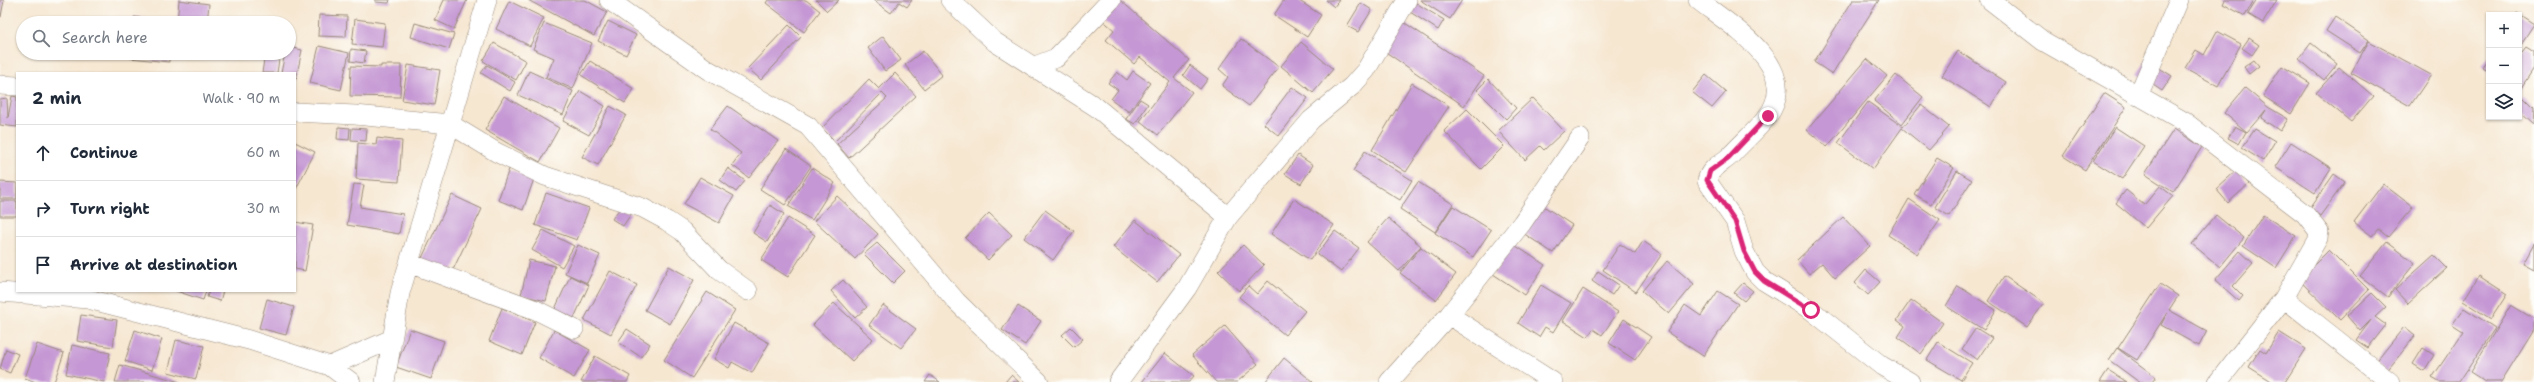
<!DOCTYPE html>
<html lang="en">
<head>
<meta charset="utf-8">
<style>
  :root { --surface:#fff; --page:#f2f2f3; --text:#1f2937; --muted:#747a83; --line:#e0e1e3 }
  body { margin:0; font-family:"Shantell Sans",sans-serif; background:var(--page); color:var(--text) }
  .controls { position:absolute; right:12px; top:12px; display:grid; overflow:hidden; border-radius:0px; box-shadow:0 1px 3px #0004 }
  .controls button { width:36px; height:36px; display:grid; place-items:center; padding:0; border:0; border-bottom:1px solid var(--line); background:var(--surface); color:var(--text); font:20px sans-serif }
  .stop { position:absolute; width:12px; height:12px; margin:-9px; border:3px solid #db2777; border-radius:50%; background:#fff }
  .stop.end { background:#db2777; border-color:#fff; box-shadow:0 1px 4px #0008 }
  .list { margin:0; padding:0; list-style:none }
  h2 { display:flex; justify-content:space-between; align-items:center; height:52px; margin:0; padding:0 16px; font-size:17px }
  h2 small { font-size:13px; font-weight:400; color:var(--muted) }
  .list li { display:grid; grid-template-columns:26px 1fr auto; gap:12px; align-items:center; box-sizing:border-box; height:56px; padding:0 16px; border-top:1px solid var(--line) }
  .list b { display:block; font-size:15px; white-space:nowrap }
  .list em { font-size:13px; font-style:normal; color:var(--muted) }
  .icon { flex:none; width:22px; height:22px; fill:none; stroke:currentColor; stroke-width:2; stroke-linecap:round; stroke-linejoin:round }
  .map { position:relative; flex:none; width:2534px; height:382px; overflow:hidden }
  .search { position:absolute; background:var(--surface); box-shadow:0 1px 3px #0004; left:16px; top:16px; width:280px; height:44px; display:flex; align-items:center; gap:10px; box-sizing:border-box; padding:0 14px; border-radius:22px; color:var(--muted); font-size:15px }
  .panel { position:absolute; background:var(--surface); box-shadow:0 1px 3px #0004; left:16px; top:72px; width:280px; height:220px; border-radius:0px }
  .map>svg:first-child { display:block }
</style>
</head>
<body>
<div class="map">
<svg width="2534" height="382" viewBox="0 0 2534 382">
  <rect width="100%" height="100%" fill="#fdfcf7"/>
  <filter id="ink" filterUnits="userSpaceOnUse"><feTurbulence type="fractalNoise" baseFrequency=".025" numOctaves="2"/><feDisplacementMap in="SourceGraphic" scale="8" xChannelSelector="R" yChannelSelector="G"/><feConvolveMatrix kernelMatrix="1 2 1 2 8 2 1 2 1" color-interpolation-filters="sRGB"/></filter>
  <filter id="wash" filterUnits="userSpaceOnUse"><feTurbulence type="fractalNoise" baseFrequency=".012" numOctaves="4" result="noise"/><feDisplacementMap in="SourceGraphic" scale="16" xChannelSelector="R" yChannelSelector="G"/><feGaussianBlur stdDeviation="0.9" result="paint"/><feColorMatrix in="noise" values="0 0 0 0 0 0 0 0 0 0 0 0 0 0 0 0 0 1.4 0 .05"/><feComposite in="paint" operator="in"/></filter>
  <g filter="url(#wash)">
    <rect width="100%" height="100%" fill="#f6e7d1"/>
    <g id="blocks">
      <path fill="#c597d4" d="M0 0H4L1 17H0Z
        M179 0 209 4 207 23H177Z
        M376 0H390L389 3 375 2Z
        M444 0H467L454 29 435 20Z
        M528 0H585L607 12 594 36Z
        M768 0H806L820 11 804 32 766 3Z
        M816 0H839L827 11Z
        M873 0H912L907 7 899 2 891 13Z
        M1120 0 1189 60 1174 78 1192 92 1158 135 1140 121 1170 82 1140 57 1134 64 1106 40 1114 30 1100 18Z
        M1284 0H1298L1321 15 1307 37 1274 15Z
        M1326 0H1339L1334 7Z
        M1420 0H1462L1450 19Z
        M1853 0H1879L1832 74 1814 62Z
        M2225 0H2254L2245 16 2223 4Z
        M2257 0H2277L2263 23 2248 14Z
        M509 1 544 18 530 46 496 29Z
        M1361 3 1372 10 1358 32 1347 26Z
        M1416 3 1444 20 1438 30 1410 12Z
        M2517 13 2534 24 2519 47V15H2515Z
        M319 15 347 16 346 37 318 36Z
        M134 17 172 21V23H133Z
        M2335 17 2369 40 2360 53 2326 31Z
        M355 19 385 23 382 47 352 44Z
        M1399 19 1484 76 1464 106 1380 48Z
        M608 21 636 35 626 55 598 41Z
        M415 23 454 34 449 49 411 37Z
        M544 23 592 43 573 89 546 77 554 58 533 49Z
        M789 25 801 37 761 80 748 68Z
        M2217 31 2241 44 2218 86 2185 68 2196 50 2204 55Z
        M883 36 901 60 885 71 868 48Z
        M2249 38 2259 45 2252 55 2242 48Z
        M1241 39 1279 67 1249 106 1222 86 1228 77 1219 69Z
        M2369 41 2431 75 2410 106 2351 73Z
        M1301 42 1333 69 1313 93 1281 66Z
        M494 43 526 61 516 80 483 61Z
        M2311 43 2337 64 2324 80 2299 59Z
        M319 46 349 53 341 90 310 83Z
        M289 47 302 50 296 79 295 73H281L285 53H289Z
        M2526 47 2534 52V68L2519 91V50L2522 52Z
        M351 49 366 51 364 63 350 61Z
        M923 51 942 75 924 89 905 65Z
        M1958 51 2006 82 1991 107 1942 76Z
        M130 53H169V62L130 58Z
        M265 53H280L277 73H262Z
        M2489 56V72L2482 67Z
        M1867 59 1887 76 1827 147 1807 130Z
        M2147 60 2172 76 2162 91 2137 74Z
        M2254 60 2259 66 2249 74 2244 67Z
        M590 61 634 89 625 103 581 75Z
        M381 65H401L400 97 350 96 351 66 381 67Z
        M408 65 440 70 434 105 402 100Z
        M487 65 515 82 510 91 481 73Z
        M1190 65 1208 79 1200 89 1183 75Z
        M2282 66 2310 83 2291 114 2263 96Z
        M2339 67 2373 96 2351 122 2316 93Z
        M529 71 573 91 563 115 518 95Z
        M1133 71 1150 83 1129 112 1111 99 1118 90 1108 83 1117 72 1127 80Z
        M895 73 916 96 849 158 837 144 887 98 882 93 835 141 822 128 869 79 879 89Z
        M1706 75 1726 92 1712 108 1692 92Z
        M1896 75 1923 97 1902 124 1874 101Z
        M1488 79 1516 108 1506 119 1477 90Z
        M1412 83 1449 106 1406 172 1372 150Z
        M1292 87 1308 98 1279 136 1264 124Z
        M2245 88 2268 107 2288 119 2280 131 2261 118 2266 110 2247 132 2224 113Z
        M580 91 605 106 589 135 563 121Z
        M2104 93 2126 107 2085 170 2063 156Z
        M12 96 17 97V127L0 125V99L7 98 8 118Z
        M504 96 559 128 540 162 485 130Z
        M2523 97 2534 108 2533 125 2519 112V101Z
        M1533 98 1564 131 1544 150 1540 146 1525 160 1498 131Z
        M1140 99 1148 104 1135 124 1126 119Z
        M1868 102 1903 127 1921 105 1949 127 1929 150 1902 128 1873 169 1838 143Z
        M610 106 626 115 598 165 582 157Z
        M728 106 778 141 749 178 732 165 741 153 710 129Z
        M1467 109 1504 146 1481 169 1444 131Z
        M2235 126 2246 132 2239 144 2228 138Z
        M338 127 350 128 349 140 337 139Z
        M2115 127 2144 146 2122 179 2093 161Z
        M352 128 367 129 366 141 351 140Z
        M2174 129 2202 147 2173 192 2145 174Z
        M2255 129 2275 141 2263 161 2242 148Z
        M377 138 402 141 399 182 356 179 358 143 376 145Z
        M295 142 315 152 295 191Z
        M2291 142 2331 168 2315 193 2275 167Z
        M786 149 811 166 785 205 760 189Z
        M1365 151 1412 180 1400 200 1353 171Z
        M1298 155 1313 165 1301 184 1285 174Z
        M1937 158 1954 168 1931 204 1914 194Z
        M728 168 745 181 736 192 720 180Z
        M812 168 835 183 812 220 788 206Z
        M509 169 534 179 523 210 498 200Z
        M2237 170 2249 184 2228 203 2216 189Z
        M1957 171 1972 180 1949 216 1935 207Z
        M2334 174 2345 182 2320 216 2310 208Z
        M700 177 734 196 719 223 684 204Z
        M0 182 17 183V199H0Z
        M1418 182 1453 204 1435 232 1400 209Z
        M354 184 364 185 360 207 403 214 399 234 347 225Z
        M2383 184 2413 207 2388 237 2378 229 2372 236 2354 222Z
        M2160 186 2173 196 2146 228 2116 203 2126 190 2144 205Z
        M546 193 589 208 577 240 535 225Z
        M452 195 482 209 451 274 421 260Z
        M837 196 878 234 855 259 814 221Z
        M1294 199 1334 225 1310 260 1271 234Z
        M1909 199 1940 220 1917 254 1888 235Z
        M0 201H17V216H0Z
        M1539 203 1572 225 1553 253 1520 231Z
        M770 205 784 214 767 242 753 233Z
        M1453 206 1491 230 1473 257 1435 233Z
        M620 208 631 214 623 226 612 219Z
        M1045 210 1074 231 1053 260 1024 238Z
        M989 213 1012 235 988 260 965 238Z
        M2216 215 2244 238 2220 267 2192 244Z
        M2263 215 2296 236 2276 268 2243 246Z
        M1843 217 1870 246 1835 278 1822 263 1809 274 1797 260Z
        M788 218 815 235 788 277 761 260Z
        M1388 218 1421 246 1399 271 1367 242Z
        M1135 220 1179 255 1157 282 1113 247Z
        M295 222 313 225 305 271 295 269Z
        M543 230 574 246 562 267 532 250Z
        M1335 231 1359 248 1341 272 1317 254Z
        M1643 241 1662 254 1636 292 1603 270 1620 244 1635 254Z
        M2387 242 2415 263 2388 297 2360 276Z
        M877 243 905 271 893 283 864 254Z
        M2534 243V269L2523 263Z
        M1513 244 1545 265 1525 295 1493 274Z
        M578 245 600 255 587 283 565 273Z
        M1243 245 1264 265 1239 291 1218 271Z
        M1421 247 1456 274 1436 300 1400 273Z
        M2329 250 2369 290 2340 320 2299 280Z
        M2240 251 2253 263 2233 286 2243 296 2239 301 2215 280Z
        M2434 255 2447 268 2408 304 2395 290Z
        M529 260 555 266 546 301 521 295Z
        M1667 261 1694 284 1669 314 1642 291Z
        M669 266 694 280 670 324 645 310Z
        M1866 270 1880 282 1868 295 1855 283Z
        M610 271 637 285 611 334 584 320Z
        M1598 271 1619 285 1612 295 1592 281Z
        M570 276 589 285 574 318 555 309Z
        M2004 276 2044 303 2027 327 1988 301Z
        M2479 276 2507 294 2491 319 2463 301Z
        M843 280 867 307 855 318 831 291Z
        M1268 281 1305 311 1285 335 1239 297 1248 286 1257 294Z
        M1743 283 1753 291 1744 301 1734 293Z
        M2160 284 2178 296 2169 310 2207 331 2199 346 2161 325 2167 313 2137 360 2118 348Z
        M1541 285 1571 303 1553 332 1545 327 1539 337 1518 323Z
        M1958 286 1996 310 1984 330 1946 306Z
        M1583 289 1618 312 1602 335 1593 329 1588 337 1563 321Z
        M176 291H206L203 300Z
        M209 291H223L220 301 207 297Z
        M1718 291 1738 304 1703 356 1667 332 1685 305 1701 316Z
        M707 292 735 310 692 378 664 360Z
        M2372 293 2386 307 2375 317 2386 325 2368 348 2356 340 2371 320 2360 331 2347 316Z
        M267 299 294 307 286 335 259 328Z
        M1911 300 1943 323 1921 354 1898 337 1905 326 1897 320Z
        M834 303 873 339 852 361 813 325Z
        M883 305 916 329 901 348 869 325Z
        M2511 305 2534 319V329L2501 382H2486L2470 372Z
        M1018 306 1041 321 1025 345 1002 330Z
        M502 308 535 322 522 355 489 341Z
        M2464 308 2495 328 2459 382H2439L2432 378 2463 332 2452 325Z
        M81 315 117 320 113 347 77 341Z
        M1624 319 1651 337 1635 360 1609 343Z
        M734 323 769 343 752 373 732 362 729 368 714 359Z
        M1225 326 1258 364 1237 382H1216L1192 355Z
        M1071 327 1083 339 1074 347 1062 335Z
        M2404 327 2415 336 2386 372 2375 363Z
        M1976 328 1992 338 1977 360 1962 349Z
        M410 329 444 341 431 379 396 367Z
        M627 329 650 344 641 357 618 342Z
        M135 330 162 339 152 370 125 361Z
        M554 330 590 350 574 378 539 358Z
        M2279 332 2306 349 2285 382H2273L2249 367 2260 349 2266 353Z
        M176 340 204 346 196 379 168 372Z
        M1938 342 1972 363 1961 380 1927 360Z
        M37 344 64 353 54 382H36L25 378Z
        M72 345 110 353 104 382 66 374Z
        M2117 348 2156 377 2152 382H2139L2109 360Z
        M2423 348 2434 355 2424 371 2413 364Z
        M6 349 18 354 10 373 0 369Z
        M1165 353 1194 376 1189 382H1142Z
        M595 356 630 376 627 382H581Z
        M1284 358 1313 382H1265Z
        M120 365 180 382H115Z
        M2108 370 2127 382H2100Z
        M930 375 940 382H925Z
        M1011 375 1019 382H1005Z"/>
    </g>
  </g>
  <g filter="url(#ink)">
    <use href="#blocks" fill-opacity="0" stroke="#988878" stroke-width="1"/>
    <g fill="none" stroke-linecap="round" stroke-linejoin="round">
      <defs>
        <path id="street" d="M609 0 708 70 808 126 956 301 1039 382
          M950 0 995 42 1096 107 1228 217 1187 288 1118 382
          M1698 0C1731 26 1804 68 1767 117 1757 130 1743 142 1731 155 1723 163 1709 168 1707 181L1735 221 1744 251 1755 272 1764 281 1811 310 1882 366 1910 382
          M1990 0 2043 41 2185 122 2305 214 2319 232 2318 238 2284 298 2218 382
          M1035 66 1056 58 1111 0
          M0 85 17 86
          M2138 96 2179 0
          M295 112 355 115 450 124 496 152 545 176 643 208 667 221 682 231 719 270 748 291
          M1228 217 1311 120 1352 86 1366 70 1407 0
          M409 263 536 310 574 329
          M0 292 88 299 249 340 330 366 351 382
          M2284 298 2390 382
          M1449 315 1553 382
          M330 366 392 339
          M385 382 400 293 487 0
          M1389 382 1449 315 1522 223 1580 138"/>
      </defs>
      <use href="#street" stroke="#988878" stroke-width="20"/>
      <use href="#street" stroke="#fff" stroke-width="19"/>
    </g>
  </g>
  <g fill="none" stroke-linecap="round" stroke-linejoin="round" filter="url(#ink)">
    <path stroke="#db2777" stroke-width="5" d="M1768 116 1728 158 1710 171 1707 180 1735 221 1744 251 1755 272 1764 281 1811 310"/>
  </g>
</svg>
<div class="controls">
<button>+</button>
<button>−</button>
<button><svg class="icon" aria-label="layers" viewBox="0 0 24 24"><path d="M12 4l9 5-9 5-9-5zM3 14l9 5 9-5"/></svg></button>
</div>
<div class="stop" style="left:1811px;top:310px"></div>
<div class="stop end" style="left:1768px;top:116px"></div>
<div class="search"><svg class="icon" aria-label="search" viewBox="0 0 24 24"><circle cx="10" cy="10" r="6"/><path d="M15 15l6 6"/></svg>Search here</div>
<section class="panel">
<h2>2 min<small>Walk · 90 m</small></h2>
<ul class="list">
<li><svg class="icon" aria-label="ahead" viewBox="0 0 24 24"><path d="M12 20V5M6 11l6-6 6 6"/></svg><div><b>Continue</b></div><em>60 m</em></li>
<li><svg class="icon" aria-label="right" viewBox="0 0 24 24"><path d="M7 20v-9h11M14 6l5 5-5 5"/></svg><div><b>Turn right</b></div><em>30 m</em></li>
<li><svg class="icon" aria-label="arrive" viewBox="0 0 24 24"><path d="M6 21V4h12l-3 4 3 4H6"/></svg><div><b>Arrive at destination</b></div></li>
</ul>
</section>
</div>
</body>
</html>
